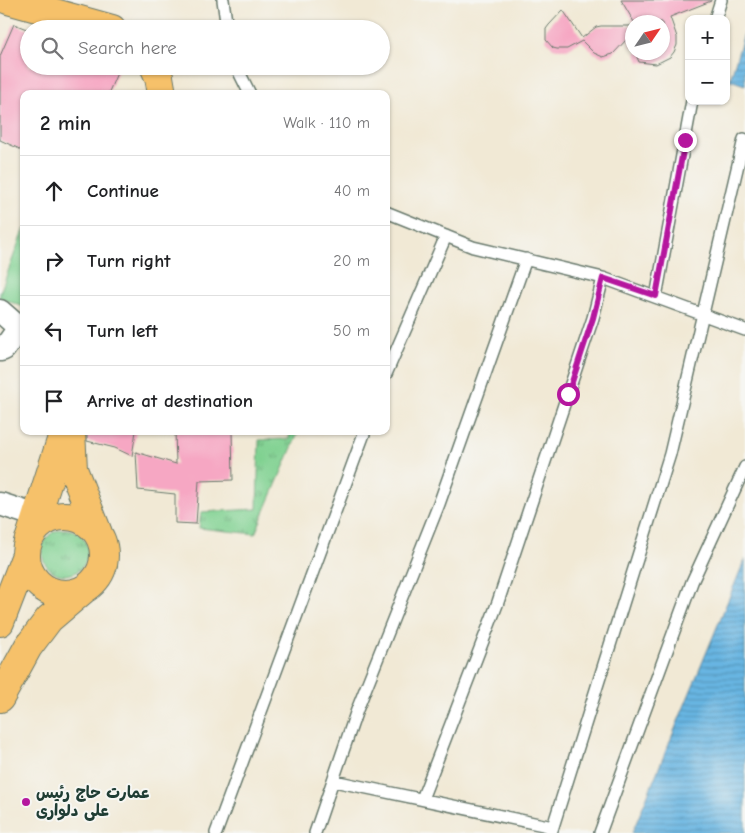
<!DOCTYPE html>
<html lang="en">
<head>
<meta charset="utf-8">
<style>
  :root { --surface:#fff; --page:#f2f2f2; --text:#202124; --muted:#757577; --line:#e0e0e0 }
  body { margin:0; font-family:"Comic Neue","Playpen Sans Arabic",sans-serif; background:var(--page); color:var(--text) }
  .controls { position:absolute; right:15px; top:15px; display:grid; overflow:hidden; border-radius:10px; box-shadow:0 1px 4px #0004 }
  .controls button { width:45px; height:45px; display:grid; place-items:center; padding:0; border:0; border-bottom:1px solid var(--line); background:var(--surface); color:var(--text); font:25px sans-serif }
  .compass { position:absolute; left:625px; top:15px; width:45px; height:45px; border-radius:50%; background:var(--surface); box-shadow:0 1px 4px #0004; rotate:55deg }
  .stop { position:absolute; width:15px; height:15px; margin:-11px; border:4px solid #b5179e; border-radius:50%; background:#fff }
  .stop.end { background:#b5179e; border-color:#fff; box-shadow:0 1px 5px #0008 }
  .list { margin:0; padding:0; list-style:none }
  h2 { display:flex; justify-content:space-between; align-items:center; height:65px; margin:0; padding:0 20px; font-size:21px }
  h2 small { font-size:16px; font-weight:400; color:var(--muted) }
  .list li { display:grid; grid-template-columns:32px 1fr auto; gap:15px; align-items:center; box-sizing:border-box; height:70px; padding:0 20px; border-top:1px solid var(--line) }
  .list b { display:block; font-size:19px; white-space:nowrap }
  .list em { font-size:16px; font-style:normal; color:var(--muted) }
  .icon { flex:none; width:28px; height:28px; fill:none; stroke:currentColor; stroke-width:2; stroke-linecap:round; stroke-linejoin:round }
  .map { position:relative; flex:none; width:745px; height:833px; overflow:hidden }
  .search { position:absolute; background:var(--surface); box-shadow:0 1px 4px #0004; left:20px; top:20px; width:370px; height:55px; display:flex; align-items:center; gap:12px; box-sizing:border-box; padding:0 18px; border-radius:28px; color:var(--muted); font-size:19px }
  .panel { position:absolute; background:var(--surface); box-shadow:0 1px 4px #0004; left:20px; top:90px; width:370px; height:345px; border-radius:10px }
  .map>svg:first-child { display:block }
</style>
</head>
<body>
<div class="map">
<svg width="745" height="833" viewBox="0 0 745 833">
  <defs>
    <pattern id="grass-tufts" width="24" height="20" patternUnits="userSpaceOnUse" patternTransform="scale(1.25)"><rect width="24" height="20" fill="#80d191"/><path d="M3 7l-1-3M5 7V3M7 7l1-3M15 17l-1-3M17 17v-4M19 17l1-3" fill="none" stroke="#68ab77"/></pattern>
    <pattern id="water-rules" width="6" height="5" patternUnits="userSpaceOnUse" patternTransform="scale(1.25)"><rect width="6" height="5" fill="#68b5e2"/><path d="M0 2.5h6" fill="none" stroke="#5594b8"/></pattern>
  </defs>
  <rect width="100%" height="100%" fill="#f6f6f2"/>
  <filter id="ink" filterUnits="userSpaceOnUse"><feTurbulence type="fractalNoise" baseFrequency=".02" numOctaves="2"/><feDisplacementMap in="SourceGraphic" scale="10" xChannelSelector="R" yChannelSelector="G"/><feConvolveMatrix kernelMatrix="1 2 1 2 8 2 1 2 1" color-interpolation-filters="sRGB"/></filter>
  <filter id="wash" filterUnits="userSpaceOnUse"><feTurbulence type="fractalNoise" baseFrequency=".0096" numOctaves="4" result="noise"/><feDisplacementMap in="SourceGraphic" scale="20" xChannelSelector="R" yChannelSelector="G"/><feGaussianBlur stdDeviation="1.12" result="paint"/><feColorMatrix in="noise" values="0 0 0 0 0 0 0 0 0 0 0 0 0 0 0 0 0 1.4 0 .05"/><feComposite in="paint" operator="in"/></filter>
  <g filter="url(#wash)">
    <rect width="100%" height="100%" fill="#f1e9d5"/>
    <path fill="url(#grass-tufts)" stroke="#508762" d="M290 431H299L255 534 199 528 201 512 257 509 259 440 289 439Z
      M42 552a23 23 0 1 1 46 0a23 23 0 1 1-46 0Z"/>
    <path fill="#80d191" stroke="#508762" d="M24 228V307L0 298V293Z"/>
    <path fill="url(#water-rules)" stroke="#44798b" d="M745 30V85L730 80Z
      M745 559V833H632Z"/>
    <g id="blocks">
      <path fill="#f6a7c3" d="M621 0H711V1L670 17 677 37V45L674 52 670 57 656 64 639 62 635 52H662V22H634Z
        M563 10 582 38 596 27 601 26H632V48L628 38 613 54 603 57 594 53 582 41 567 49H557L553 48 546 40V29L549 25Z
        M14 24 29 30V66H120L108 94H24V151L0 140V56Z
        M87 431H136L132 456 115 448 87 441Z
        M175 431H232L233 480 199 481 196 524 175 523V494L138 490 136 452 176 464Z"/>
    </g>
  </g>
  <g filter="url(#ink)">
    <use href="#blocks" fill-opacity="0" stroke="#68796c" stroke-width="1"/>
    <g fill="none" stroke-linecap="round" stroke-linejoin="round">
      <defs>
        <path id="lane" d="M223 0 227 29
          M715 19 721 0
          M236 66 250 94
          M386 212 473 247 603 278 745 330
          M656 297 692 101
          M386 374 446 236
          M334 781 553 827
          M422 799 498 602 593 318 603 278
          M216 833 365 431
          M315 833 357 710 439 504 526 259
          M551 833 670 454 744 139 745 140
          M600 833 692 582 745 467"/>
        <path id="street" d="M0 311 24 332
          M0 350 4 349 18 329
          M0 504 37 516"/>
        <path id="primary" d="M8 0 112 29
          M154 66 159 77 162 94
          M71 431 73 469 98 533
          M26 555a39 39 0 1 1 78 0a39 39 0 1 1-78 0Z
          M30 537 64 431
          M0 622 26 555
          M0 698 28 647 49 619 83 590"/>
      </defs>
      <use href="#lane" stroke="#68796c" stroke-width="14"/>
      <use href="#street" stroke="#68796c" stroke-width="25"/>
      <use href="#primary" stroke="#68796c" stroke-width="30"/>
      <use href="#lane" stroke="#fff" stroke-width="11"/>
      <use href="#street" stroke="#fff" stroke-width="22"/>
      <use href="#primary" stroke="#f6c16b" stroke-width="28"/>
    </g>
  </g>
  <g fill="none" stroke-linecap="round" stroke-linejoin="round" filter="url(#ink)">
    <path stroke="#b5179e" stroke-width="6" d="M568 394 593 318 603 278 656 296 685 140"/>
  </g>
  <circle fill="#b5179e" stroke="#f6f6f2" stroke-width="2" cx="26" cy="802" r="5"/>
  <g text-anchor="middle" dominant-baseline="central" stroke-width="4" stroke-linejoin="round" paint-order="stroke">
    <g font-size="16" font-weight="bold" fill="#1f3d34" stroke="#f6f6f2" text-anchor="start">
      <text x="36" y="793">عمارت حاج رئیس<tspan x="36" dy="18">علی دلواری</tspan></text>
    </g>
  </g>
</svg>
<div class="controls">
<button>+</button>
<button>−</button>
</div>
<svg class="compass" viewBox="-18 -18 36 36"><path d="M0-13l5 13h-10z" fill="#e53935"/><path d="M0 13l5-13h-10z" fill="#757577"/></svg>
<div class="stop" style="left:568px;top:394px"></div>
<div class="stop end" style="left:685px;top:140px"></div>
<div class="search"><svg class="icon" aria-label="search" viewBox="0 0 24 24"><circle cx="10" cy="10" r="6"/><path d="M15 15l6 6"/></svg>Search here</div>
<section class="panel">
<h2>2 min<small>Walk · 110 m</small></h2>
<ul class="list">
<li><svg class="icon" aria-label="ahead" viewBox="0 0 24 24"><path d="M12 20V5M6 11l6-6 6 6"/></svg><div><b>Continue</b></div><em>40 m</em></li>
<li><svg class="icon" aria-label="right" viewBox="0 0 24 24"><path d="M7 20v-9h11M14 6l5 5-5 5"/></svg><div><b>Turn right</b></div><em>20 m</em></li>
<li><svg class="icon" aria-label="left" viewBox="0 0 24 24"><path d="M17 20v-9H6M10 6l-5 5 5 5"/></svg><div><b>Turn left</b></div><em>50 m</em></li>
<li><svg class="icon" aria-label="arrive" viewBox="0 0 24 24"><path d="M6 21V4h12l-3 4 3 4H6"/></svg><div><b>Arrive at destination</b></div></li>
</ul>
</section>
</div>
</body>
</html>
